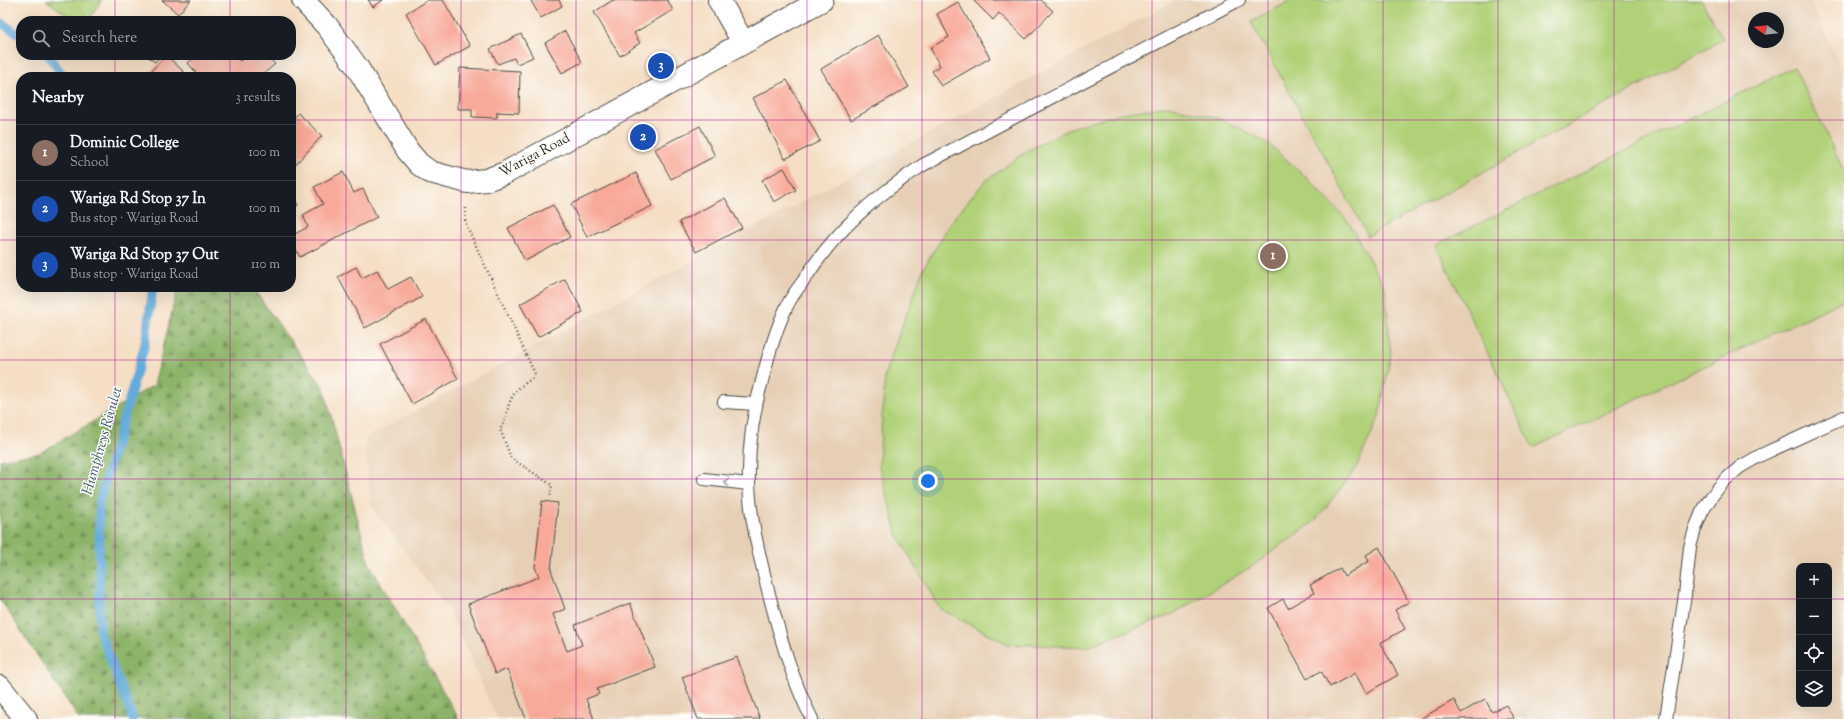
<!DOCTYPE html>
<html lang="en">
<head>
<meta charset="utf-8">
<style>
  :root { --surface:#171b24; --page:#242831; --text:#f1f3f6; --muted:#9ea1a6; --line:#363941; --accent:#b45309 }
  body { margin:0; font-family:"Sorts Mill Goudy",serif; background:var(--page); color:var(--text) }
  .controls { position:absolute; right:12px; bottom:12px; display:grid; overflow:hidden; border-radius:8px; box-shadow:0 4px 16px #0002 }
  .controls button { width:36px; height:36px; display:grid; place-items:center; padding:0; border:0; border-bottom:1px solid var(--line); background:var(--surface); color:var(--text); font:20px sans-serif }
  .compass { position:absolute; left:1748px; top:12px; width:36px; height:36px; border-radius:50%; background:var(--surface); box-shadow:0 4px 16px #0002; rotate:284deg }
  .you { position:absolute; left:928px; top:481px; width:14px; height:14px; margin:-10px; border:3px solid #fff; border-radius:50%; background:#1a73e8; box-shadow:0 0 0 6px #1a73e833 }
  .badge { display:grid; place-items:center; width:26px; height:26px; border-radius:50%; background:var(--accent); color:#fff; font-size:13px; font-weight:700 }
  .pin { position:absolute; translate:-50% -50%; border:2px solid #fff; box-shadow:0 1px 4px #0006 }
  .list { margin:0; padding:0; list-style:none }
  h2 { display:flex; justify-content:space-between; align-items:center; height:52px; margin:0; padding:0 16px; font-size:17px }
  h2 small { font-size:13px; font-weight:400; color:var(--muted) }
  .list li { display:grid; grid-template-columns:26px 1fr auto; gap:12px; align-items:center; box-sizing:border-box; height:56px; padding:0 16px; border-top:1px solid var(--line) }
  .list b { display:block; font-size:15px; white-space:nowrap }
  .list p { margin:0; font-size:13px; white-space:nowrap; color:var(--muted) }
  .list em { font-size:13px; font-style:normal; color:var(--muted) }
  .icon { flex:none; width:22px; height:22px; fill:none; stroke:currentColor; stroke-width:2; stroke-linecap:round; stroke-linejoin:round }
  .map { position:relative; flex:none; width:1844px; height:719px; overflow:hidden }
  .search { position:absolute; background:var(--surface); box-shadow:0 4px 16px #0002; left:16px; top:16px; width:280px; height:44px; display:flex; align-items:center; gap:10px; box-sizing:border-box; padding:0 14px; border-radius:16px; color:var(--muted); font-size:15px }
  .panel { position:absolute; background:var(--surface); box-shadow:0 4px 16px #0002; left:16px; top:72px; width:280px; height:220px; border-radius:16px }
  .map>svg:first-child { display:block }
</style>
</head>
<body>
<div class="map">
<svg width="1844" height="719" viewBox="0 0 1844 719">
  <defs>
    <pattern id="forest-firs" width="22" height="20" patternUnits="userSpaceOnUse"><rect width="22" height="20" fill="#8cb368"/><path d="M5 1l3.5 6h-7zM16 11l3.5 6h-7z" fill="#739256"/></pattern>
    <pattern id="park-dots" width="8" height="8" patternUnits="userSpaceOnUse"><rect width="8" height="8" fill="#b1d178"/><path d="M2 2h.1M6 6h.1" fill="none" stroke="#98b468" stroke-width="1.8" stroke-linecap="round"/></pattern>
  </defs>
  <rect width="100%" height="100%" fill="#fdfcf7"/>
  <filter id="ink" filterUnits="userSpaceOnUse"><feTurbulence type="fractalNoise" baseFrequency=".025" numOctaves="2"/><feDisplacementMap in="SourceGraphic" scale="8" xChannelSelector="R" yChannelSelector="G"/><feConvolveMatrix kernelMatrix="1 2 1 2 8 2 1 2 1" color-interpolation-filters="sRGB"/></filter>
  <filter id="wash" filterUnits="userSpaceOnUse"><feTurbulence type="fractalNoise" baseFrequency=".012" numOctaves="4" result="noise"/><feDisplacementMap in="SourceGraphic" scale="16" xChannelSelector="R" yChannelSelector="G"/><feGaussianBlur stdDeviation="0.9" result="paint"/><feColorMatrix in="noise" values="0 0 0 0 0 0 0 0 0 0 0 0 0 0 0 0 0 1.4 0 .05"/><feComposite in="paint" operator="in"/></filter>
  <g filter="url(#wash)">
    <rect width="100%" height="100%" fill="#f5dec4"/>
    <path fill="#e7cfb5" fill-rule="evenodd" d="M1176 0H1810L1844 74V719H497L450 612 371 506 365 438ZM1754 18H1778V42H1754ZM1799 566H1829V704H1799Z"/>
    <path fill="url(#forest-firs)" stroke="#5c6f4a" d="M178 287H252L324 388 369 563 459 719H79L0 599V460L40 453 154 385Z"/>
    <path fill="url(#park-dots)" stroke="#6e7e52" d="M46 0H102L88 21H75Z"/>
    <path fill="#b1d178" stroke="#6e7e52" d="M1292 0H1701L1723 39 1368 236 1251 22Z
      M1794 67 1844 171V300L1533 448 1436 245Z
      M1169 106 1221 119 1265 141 1304 175 1348 221 1385 288 1391 354 1379 417 1355 470 1315 521 1254 565 1173 614 1086 647 1008 644 940 609 898 536 879 466 885 373 923 269 951 222 984 182 1027 151 1071 128 1122 113Z"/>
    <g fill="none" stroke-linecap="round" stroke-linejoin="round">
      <path stroke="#63abda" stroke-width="9" d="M0 22 21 36
        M48 55 64 77
        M133 719 100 633 99 503 145 344 153 287"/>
    </g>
    <g id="blocks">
      <path fill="#f8a999" d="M162 0H191L178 14Z
        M368 0H383L373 7Z
        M428 0H443L470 46 436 65 406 13Z
        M533 0H559L562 6 541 18 531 1Z
        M613 0H667L673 10 634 33 640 43 620 56 594 12Z
        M973 0H1041L1053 11 1026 39 999 13 993 20Z
        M958 2 990 58 941 86 932 71 940 66 930 48 949 37 937 14Z
        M565 31 582 62 562 73 545 43Z
        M521 34 533 57 517 64 514 58 498 64 490 49Z
        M878 35 909 87 851 120 821 69Z
        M146 55H161L155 62Z
        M166 55 184 72 178 77H155L150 72Z
        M197 55H208L211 58 214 55H234L240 61 247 55H266L275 64 260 77H200L188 63Z
        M460 68 520 71 519 113 497 112V118L472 117V109H458Z
        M787 80 820 141 785 159 753 98Z
        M298 113 322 136 291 169V121Z
        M700 126 715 156 671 179 655 149Z
        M784 168 796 190 774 202 762 180Z
        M343 172 354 193 363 189 377 217 300 257 291 241V236L308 227 303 215 323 204 314 187Z
        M636 173 652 206 587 237 571 204Z
        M291 193 298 205 291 210Z
        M725 198 742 228 696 252 679 222Z
        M553 205 570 237 525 261 508 228Z
        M356 267 362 278 377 270 388 289 411 277 422 297 365 328 338 277Z
        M565 279 583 312 538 337 520 304Z
        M426 319 458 379 412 404 380 344Z
        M542 501 558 503 551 570 565 609 553 614 567 651 582 645 575 625 630 603 655 667 597 689 599 694 586 699 594 719H526L507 669 495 674 468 604 539 577 535 567Z
        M1379 547 1409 602 1395 610 1405 629 1380 643 1398 675 1366 693 1355 673 1330 687 1321 671 1307 679 1268 608 1283 599 1288 608 1314 593 1310 585 1340 568 1344 576 1369 561 1366 555Z
        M737 657 760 719H698L682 677Z
        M1485 699 1492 712 1506 705 1514 719H1420L1454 700 1461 713Z"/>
    </g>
  </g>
  <g filter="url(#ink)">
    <use href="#blocks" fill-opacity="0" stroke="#494642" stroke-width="1"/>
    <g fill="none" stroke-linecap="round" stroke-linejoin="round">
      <defs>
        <path id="service" d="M724 402 755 404
          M704 479 749 484
          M812 719C792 680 780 636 769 594 760 558 750 520 749 483 748 447 753 412 763 377 769 353 776 329 787 306 791 297 798 288 804 280 836 230 874 197 923 165L1239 0
          M1666 719 1685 595 1690 547 1695 529 1702 512 1712 496 1724 481 1740 467 1761 455 1844 417"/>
        <path id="minor" d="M303 0 327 26 357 67 408 151 419 164 430 172 467 182 486 180 505 173 822 0
          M719 0 743 42
          M0 687 26 719"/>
      </defs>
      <use href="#service" stroke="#494642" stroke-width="14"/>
      <use href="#minor" stroke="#494642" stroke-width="24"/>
      <path stroke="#494642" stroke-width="2.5" stroke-dasharray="1 3" stroke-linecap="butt" d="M466 208 465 222 536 376C529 381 519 386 514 394 506 405 508 419 500 429L511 458 552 485 550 498"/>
      <use href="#service" stroke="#fff" stroke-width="12"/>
      <use href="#minor" stroke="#fff" stroke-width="22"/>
    </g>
    <defs><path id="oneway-chevron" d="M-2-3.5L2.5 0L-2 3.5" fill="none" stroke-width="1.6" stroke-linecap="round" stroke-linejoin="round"/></defs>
    <use stroke="#a0a0a0" href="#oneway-chevron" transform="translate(726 482) rotate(-174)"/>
  </g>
  <path fill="none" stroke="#b5179e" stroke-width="1" stroke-opacity="0.55" d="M115 0V21M230 0V21M346 0V719M461 0V719M576 0V719M692 0V719M807 0V719M922 0V719M1037 0V719M1152 0V719M1268 0V719M1383 0V719M1498 0V719M1614 0V719M1729 0V719M115 55V77M230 55V77M0 120H21M291 120H1844M0 240H21M291 240H1844M115 287V719M230 287V719M0 360H1844M0 479H1844M0 599H1799M1829 599H1844"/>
  <g text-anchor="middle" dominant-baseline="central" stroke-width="3" stroke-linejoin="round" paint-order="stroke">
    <g font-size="14" fill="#2b2b2b" stroke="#fdfcf7">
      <text transform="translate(535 156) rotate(-28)">Wariga Road</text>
    </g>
    <g font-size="15" font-style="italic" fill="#415e71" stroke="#fdfcf7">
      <text transform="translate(103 441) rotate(-74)">Humphreys Rivulet</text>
    </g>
  </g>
</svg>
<div class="controls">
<button>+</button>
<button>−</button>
<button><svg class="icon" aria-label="locate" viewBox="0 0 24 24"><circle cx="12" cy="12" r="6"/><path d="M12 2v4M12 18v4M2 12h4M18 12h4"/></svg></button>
<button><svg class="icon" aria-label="layers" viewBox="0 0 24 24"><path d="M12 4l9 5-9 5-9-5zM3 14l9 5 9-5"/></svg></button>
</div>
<svg class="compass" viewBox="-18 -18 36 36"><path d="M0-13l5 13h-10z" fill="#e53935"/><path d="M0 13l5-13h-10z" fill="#9ea1a6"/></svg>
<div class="you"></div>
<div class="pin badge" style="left:1273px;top:256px;background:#8d6e63">1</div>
<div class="pin badge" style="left:643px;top:137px;background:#1a4fb4">2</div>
<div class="pin badge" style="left:661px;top:66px;background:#1a4fb4">3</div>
<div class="search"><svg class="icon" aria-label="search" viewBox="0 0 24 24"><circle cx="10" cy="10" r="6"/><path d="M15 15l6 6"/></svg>Search here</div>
<section class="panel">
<h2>Nearby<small>3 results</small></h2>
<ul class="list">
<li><span class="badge" style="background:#8d6e63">1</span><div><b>Dominic College</b><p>School</p></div><em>100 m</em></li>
<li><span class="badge" style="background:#1a4fb4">2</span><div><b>Wariga Rd Stop 37 In</b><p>Bus stop · Wariga Road</p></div><em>100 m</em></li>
<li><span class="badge" style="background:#1a4fb4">3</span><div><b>Wariga Rd Stop 37 Out</b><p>Bus stop · Wariga Road</p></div><em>110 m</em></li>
</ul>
</section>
</div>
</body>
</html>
